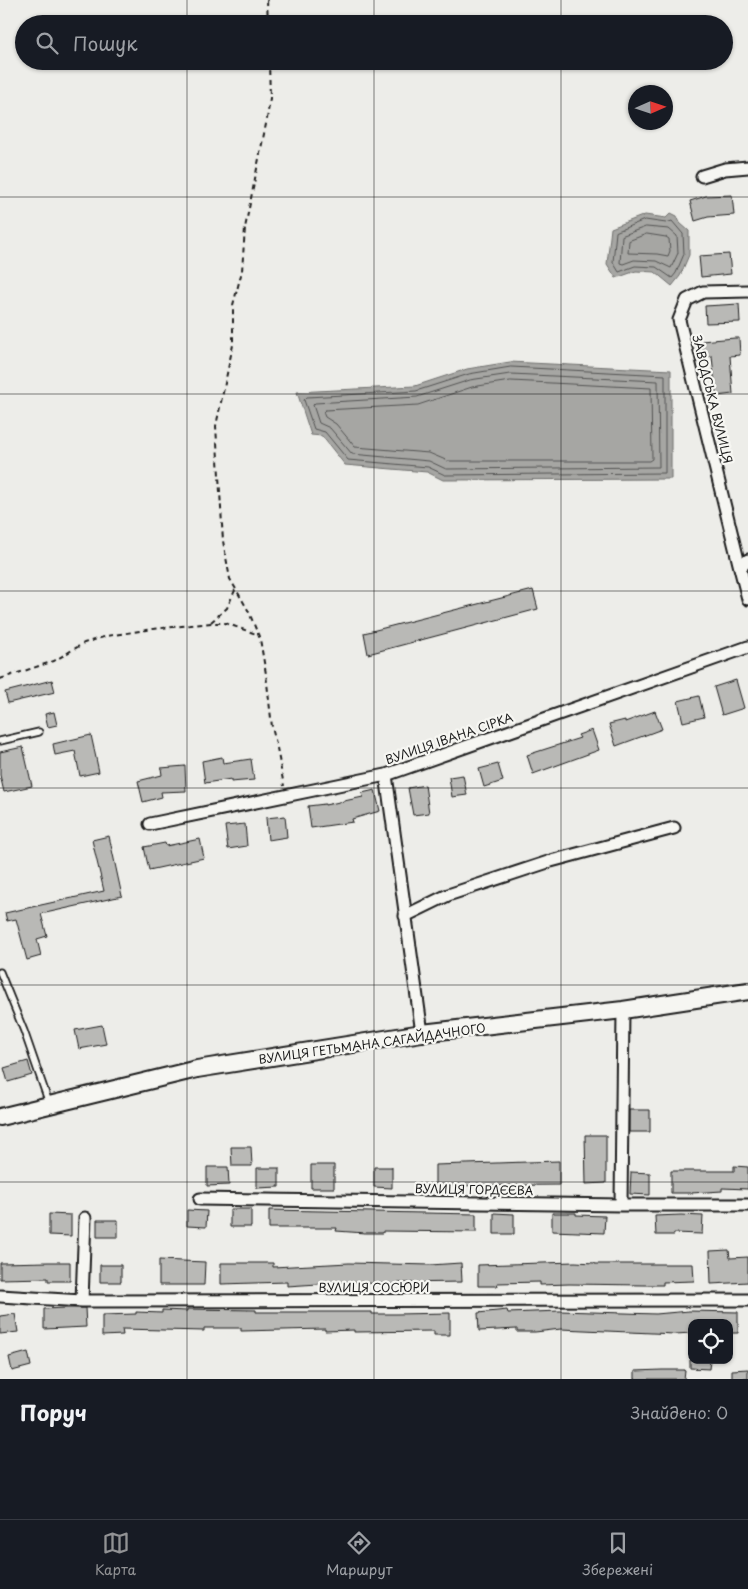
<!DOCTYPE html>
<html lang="uk">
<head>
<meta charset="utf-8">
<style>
  :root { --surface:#171b24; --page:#242831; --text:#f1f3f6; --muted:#9ea1a6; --line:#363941; --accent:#919294 }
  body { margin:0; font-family:"Playpen Sans",sans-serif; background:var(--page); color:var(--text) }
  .controls { position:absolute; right:15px; bottom:15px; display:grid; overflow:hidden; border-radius:10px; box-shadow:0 1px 4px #0004 }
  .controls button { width:45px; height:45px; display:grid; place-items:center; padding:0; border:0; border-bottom:1px solid var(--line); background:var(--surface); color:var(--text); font:25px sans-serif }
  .compass { position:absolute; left:628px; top:85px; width:45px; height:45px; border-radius:50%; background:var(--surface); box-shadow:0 1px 4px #0004; rotate:87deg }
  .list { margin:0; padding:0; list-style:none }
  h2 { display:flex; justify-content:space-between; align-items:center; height:65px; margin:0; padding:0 20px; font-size:21px }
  h2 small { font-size:16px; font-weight:400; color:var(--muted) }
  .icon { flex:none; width:28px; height:28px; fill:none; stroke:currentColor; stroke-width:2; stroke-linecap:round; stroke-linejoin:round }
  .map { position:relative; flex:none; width:748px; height:1379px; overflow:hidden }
  .search { position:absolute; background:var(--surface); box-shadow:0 1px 4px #0004; left:15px; right:15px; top:15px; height:55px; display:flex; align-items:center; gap:12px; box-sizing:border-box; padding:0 18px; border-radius:28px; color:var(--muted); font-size:19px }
  .sheet { height:140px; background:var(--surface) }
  nav { display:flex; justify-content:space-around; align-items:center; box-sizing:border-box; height:70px; border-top:1px solid var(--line); background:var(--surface); font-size:14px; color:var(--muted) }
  nav a { display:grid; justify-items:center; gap:2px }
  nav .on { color:var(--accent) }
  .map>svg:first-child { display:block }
</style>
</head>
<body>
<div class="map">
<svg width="748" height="1379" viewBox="0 0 748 1379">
  <rect width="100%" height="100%" fill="#edede9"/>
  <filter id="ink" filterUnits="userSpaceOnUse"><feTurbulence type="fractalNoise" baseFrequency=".02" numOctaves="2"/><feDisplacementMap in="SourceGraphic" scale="10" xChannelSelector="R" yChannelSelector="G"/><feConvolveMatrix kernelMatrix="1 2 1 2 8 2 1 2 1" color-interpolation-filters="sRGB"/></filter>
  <g filter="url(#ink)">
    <path fill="#a6a6a3" stroke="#6f6f6d" d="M671 213 677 216 680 223 689 231V255L680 276 672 286 655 272 636 271 616 278 607 264 611 228 645 215 666 218Z
      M510 362 671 370V479L443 480 427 472 345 465 322 436 311 435 297 392 415 386 467 369Z"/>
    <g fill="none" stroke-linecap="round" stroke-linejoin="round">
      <path stroke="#535352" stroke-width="1" d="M645 220 666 223 672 221 683 234 684 254 676 273 672 278 656 267 635 266 619 272 613 262 616 232Z
        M646 227 669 229 677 236 678 253 671 268 656 261 634 260 623 264 620 263 622 236Z
        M647 234 666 237 669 239 670 251 668 256 657 254 628 253 629 241Z
        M511 367 665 375V473L445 475 428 467 348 460 325 432 314 429 304 400 307 397 416 391 469 374Z
        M511 374 658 381 659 467 446 469 429 461 352 454 330 428 319 423 313 405 315 403 417 397 470 380Z
        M511 381 651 388 652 459 649 461H448L429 453 355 447 336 424 325 417 323 412 325 410 418 405 472 387Z"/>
    </g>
    <path fill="#b9b9b6" stroke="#1c1c1c" d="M732 195 734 215 708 217 695 221 690 201 706 196Z
      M729 254 731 274 701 277 699 256Z
      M739 304 740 322 706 323 705 306Z
      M735 338H739L740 355 730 356 733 394 716 396 712 356 702 357 701 341Z
      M533 590 538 609 368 654 364 633Z
      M52 680 55 692 8 703 5 692Z
      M736 680 744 708 722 715 714 687Z
      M699 696 704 717 683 722 678 701Z
      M655 711 662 729 616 746 609 724 625 720V722Z
      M54 712 57 725 48 727 45 714Z
      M592 730 599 750 533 774 527 755 580 738 578 735Z
      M91 735 99 772 80 776 75 751 55 755 53 744Z
      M23 747 32 786 4 792 0 775V752Z
      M222 757 223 763 251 759 254 780 231 782V779L205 783 202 761Z
      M498 764 503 781 484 787 479 769Z
      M185 766 186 791 161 792 162 797 143 802 138 781 162 775 161 768Z
      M463 775 467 795 452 797 449 777Z
      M425 785 429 813 413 815 408 788Z
      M375 790 380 811 352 819 353 822 311 828 308 806 325 804V805L363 797 362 793Z
      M285 816 287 837 268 840 266 818Z
      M245 824 247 846 228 849 225 826Z
      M109 836 122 896 41 914 47 936 37 939 41 956 27 960 16 919 7 921 5 913 104 891 92 840Z
      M200 839 204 858 149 870 144 847 165 843 166 846Z
      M102 1025 106 1044 79 1049 75 1030Z
      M28 1061 32 1075 8 1082 4 1068Z
      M629 1110H650V1132H629Z
      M585 1135H606V1183L586 1184Z
      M231 1147H251L252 1166H232Z
      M559 1161V1185L435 1186V1165Z
      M311 1165H334V1188H311Z
      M734 1166 748 1167V1189L722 1188V1191L691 1193H671V1171H734Z
      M207 1167H228L229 1185 207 1186Z
      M374 1167H392V1188L374 1187Z
      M257 1168H279V1187L257 1188Z
      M631 1172 650 1173V1195L630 1194Z
      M230 1209H251V1227H230Z
      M187 1210 207 1211 206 1227 187 1226Z
      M269 1210 476 1214V1232L383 1231V1233H365L336 1231 337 1228H269Z
      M494 1213 514 1214V1234H494Z
      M552 1213H576V1215L605 1216 604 1233 552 1231Z
      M49 1214 71 1215V1236L49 1235Z
      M681 1215 703 1216 702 1234 674 1233V1235H656L655 1216Z
      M97 1220H118V1237H97Z
      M729 1250 730 1258 748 1257V1282L711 1284 710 1251Z
      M159 1260 205 1262 204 1285H159Z
      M48 1262H70V1281H48V1278L0 1279V1263Z
      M575 1262 595 1263V1264H693L694 1281 663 1282V1285H644L569 1284 540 1285V1282L497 1283 498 1286H478V1265Z
      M221 1263H273V1267L349 1263 430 1265 461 1263 462 1282 398 1283V1285L349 1282 287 1286V1282L221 1284Z
      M100 1265H121V1282H100Z
      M66 1308H85L86 1327 44 1329V1309Z
      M187 1309 256 1310V1312H372V1314H396L450 1313V1335H434V1331L354 1332V1330L325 1331V1329L241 1331V1328H204V1331L122 1329 123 1335 102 1336V1315L136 1314V1312L162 1313V1310L187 1311Z
      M507 1310 508 1313 560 1311 656 1314 689 1311 738 1312V1333H729V1323H692V1333L675 1334 561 1329 535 1332H517V1329L479 1331 478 1313Z
      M15 1314 18 1332 0 1334V1316Z
      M28 1352 31 1366 12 1371 9 1357Z
      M690 1360H710L709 1369 690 1368Z
      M748 1369V1379H732V1370Z
      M662 1370H685L684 1379H635V1371Z"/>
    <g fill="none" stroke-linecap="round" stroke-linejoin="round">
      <defs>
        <path id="service" d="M0 741 39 732
          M0 972 24 1031 49 1103"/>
        <path id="minor" d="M702 176 725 169 748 167
          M748 560 740 568 748 599
          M740 568 679 320 687 300 703 292 748 291
          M386 775 422 1033
          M150 824 386 775 748 647
          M405 916 448 895 551 861 674 828
          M200 1199 621 1205H748
          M621 1205 623 1010
          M0 1296 82 1301 748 1300
          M82 1301 85 1218"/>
        <path id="secondary" d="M0 1117 197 1069 422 1033 623 1010 748 991"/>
      </defs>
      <use href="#service" stroke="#1c1c1c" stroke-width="9"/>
      <use href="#minor" stroke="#1c1c1c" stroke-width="15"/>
      <use href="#secondary" stroke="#1c1c1c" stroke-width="20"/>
      <path stroke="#1c1c1c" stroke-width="2" stroke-dasharray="5 4" stroke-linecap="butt" d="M267 0 268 24
        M269 61 270 98 267 119 245 228 242 271 233 305V345L216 426 223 541 230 579 248 610 260 639 266 674 272 727 277 748 284 786
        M211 622 227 608 236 588
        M0 679 54 661 84 643 107 636 153 629 211 623H225L259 635"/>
      <use href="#service" stroke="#f6f6f2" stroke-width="5.5"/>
      <use href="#minor" stroke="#f6f6f2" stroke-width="11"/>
      <use href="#secondary" stroke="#f6f6f2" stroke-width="16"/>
    </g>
  </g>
  <path fill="none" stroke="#1c1c1c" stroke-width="1" stroke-opacity="0.55" d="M187 0V24M374 0V24M561 0V24M187 61V1379M374 61V1379M561 61V1379M0 197H748M0 394H748M0 591H748M0 788H748M0 985H748M0 1182H748"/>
  <g text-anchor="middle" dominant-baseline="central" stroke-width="4.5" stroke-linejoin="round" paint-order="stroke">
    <g font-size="12" fill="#1c1c1c" stroke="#f6f6f2">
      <text transform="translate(713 399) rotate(76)">ЗАВОДСЬКА ВУЛИЦЯ</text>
      <text transform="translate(449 738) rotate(-19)">ВУЛИЦЯ ІВАНА СІРКА</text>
      <text transform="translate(372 1043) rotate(-8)">ВУЛИЦЯ ГЕТЬМАНА САГАЙДАЧНОГО</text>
      <text transform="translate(474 1189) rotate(1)">ВУЛИЦЯ ГОРДЄЄВА</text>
      <text x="374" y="1287">ВУЛИЦЯ СОСЮРИ</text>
    </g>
  </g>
</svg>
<div class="controls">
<button><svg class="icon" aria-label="locate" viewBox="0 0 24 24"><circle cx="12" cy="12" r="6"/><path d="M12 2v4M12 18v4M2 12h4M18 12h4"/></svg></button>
</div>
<svg class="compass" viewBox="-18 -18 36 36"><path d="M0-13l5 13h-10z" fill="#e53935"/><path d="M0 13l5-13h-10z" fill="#9ea1a6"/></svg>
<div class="search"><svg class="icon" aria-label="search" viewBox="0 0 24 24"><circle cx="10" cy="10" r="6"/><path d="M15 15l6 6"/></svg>Пошук</div>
</div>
<section class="sheet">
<h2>Поруч<small>Знайдено: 0</small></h2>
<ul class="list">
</ul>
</section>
<nav>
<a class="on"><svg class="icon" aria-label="map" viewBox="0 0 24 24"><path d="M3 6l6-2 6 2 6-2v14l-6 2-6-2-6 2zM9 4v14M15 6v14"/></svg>Карта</a>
<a><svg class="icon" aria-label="directions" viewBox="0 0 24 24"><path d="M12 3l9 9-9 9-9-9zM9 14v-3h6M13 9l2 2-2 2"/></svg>Маршрут</a>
<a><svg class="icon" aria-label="saved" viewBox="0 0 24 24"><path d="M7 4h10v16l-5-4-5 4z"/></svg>Збережені</a>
</nav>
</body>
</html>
